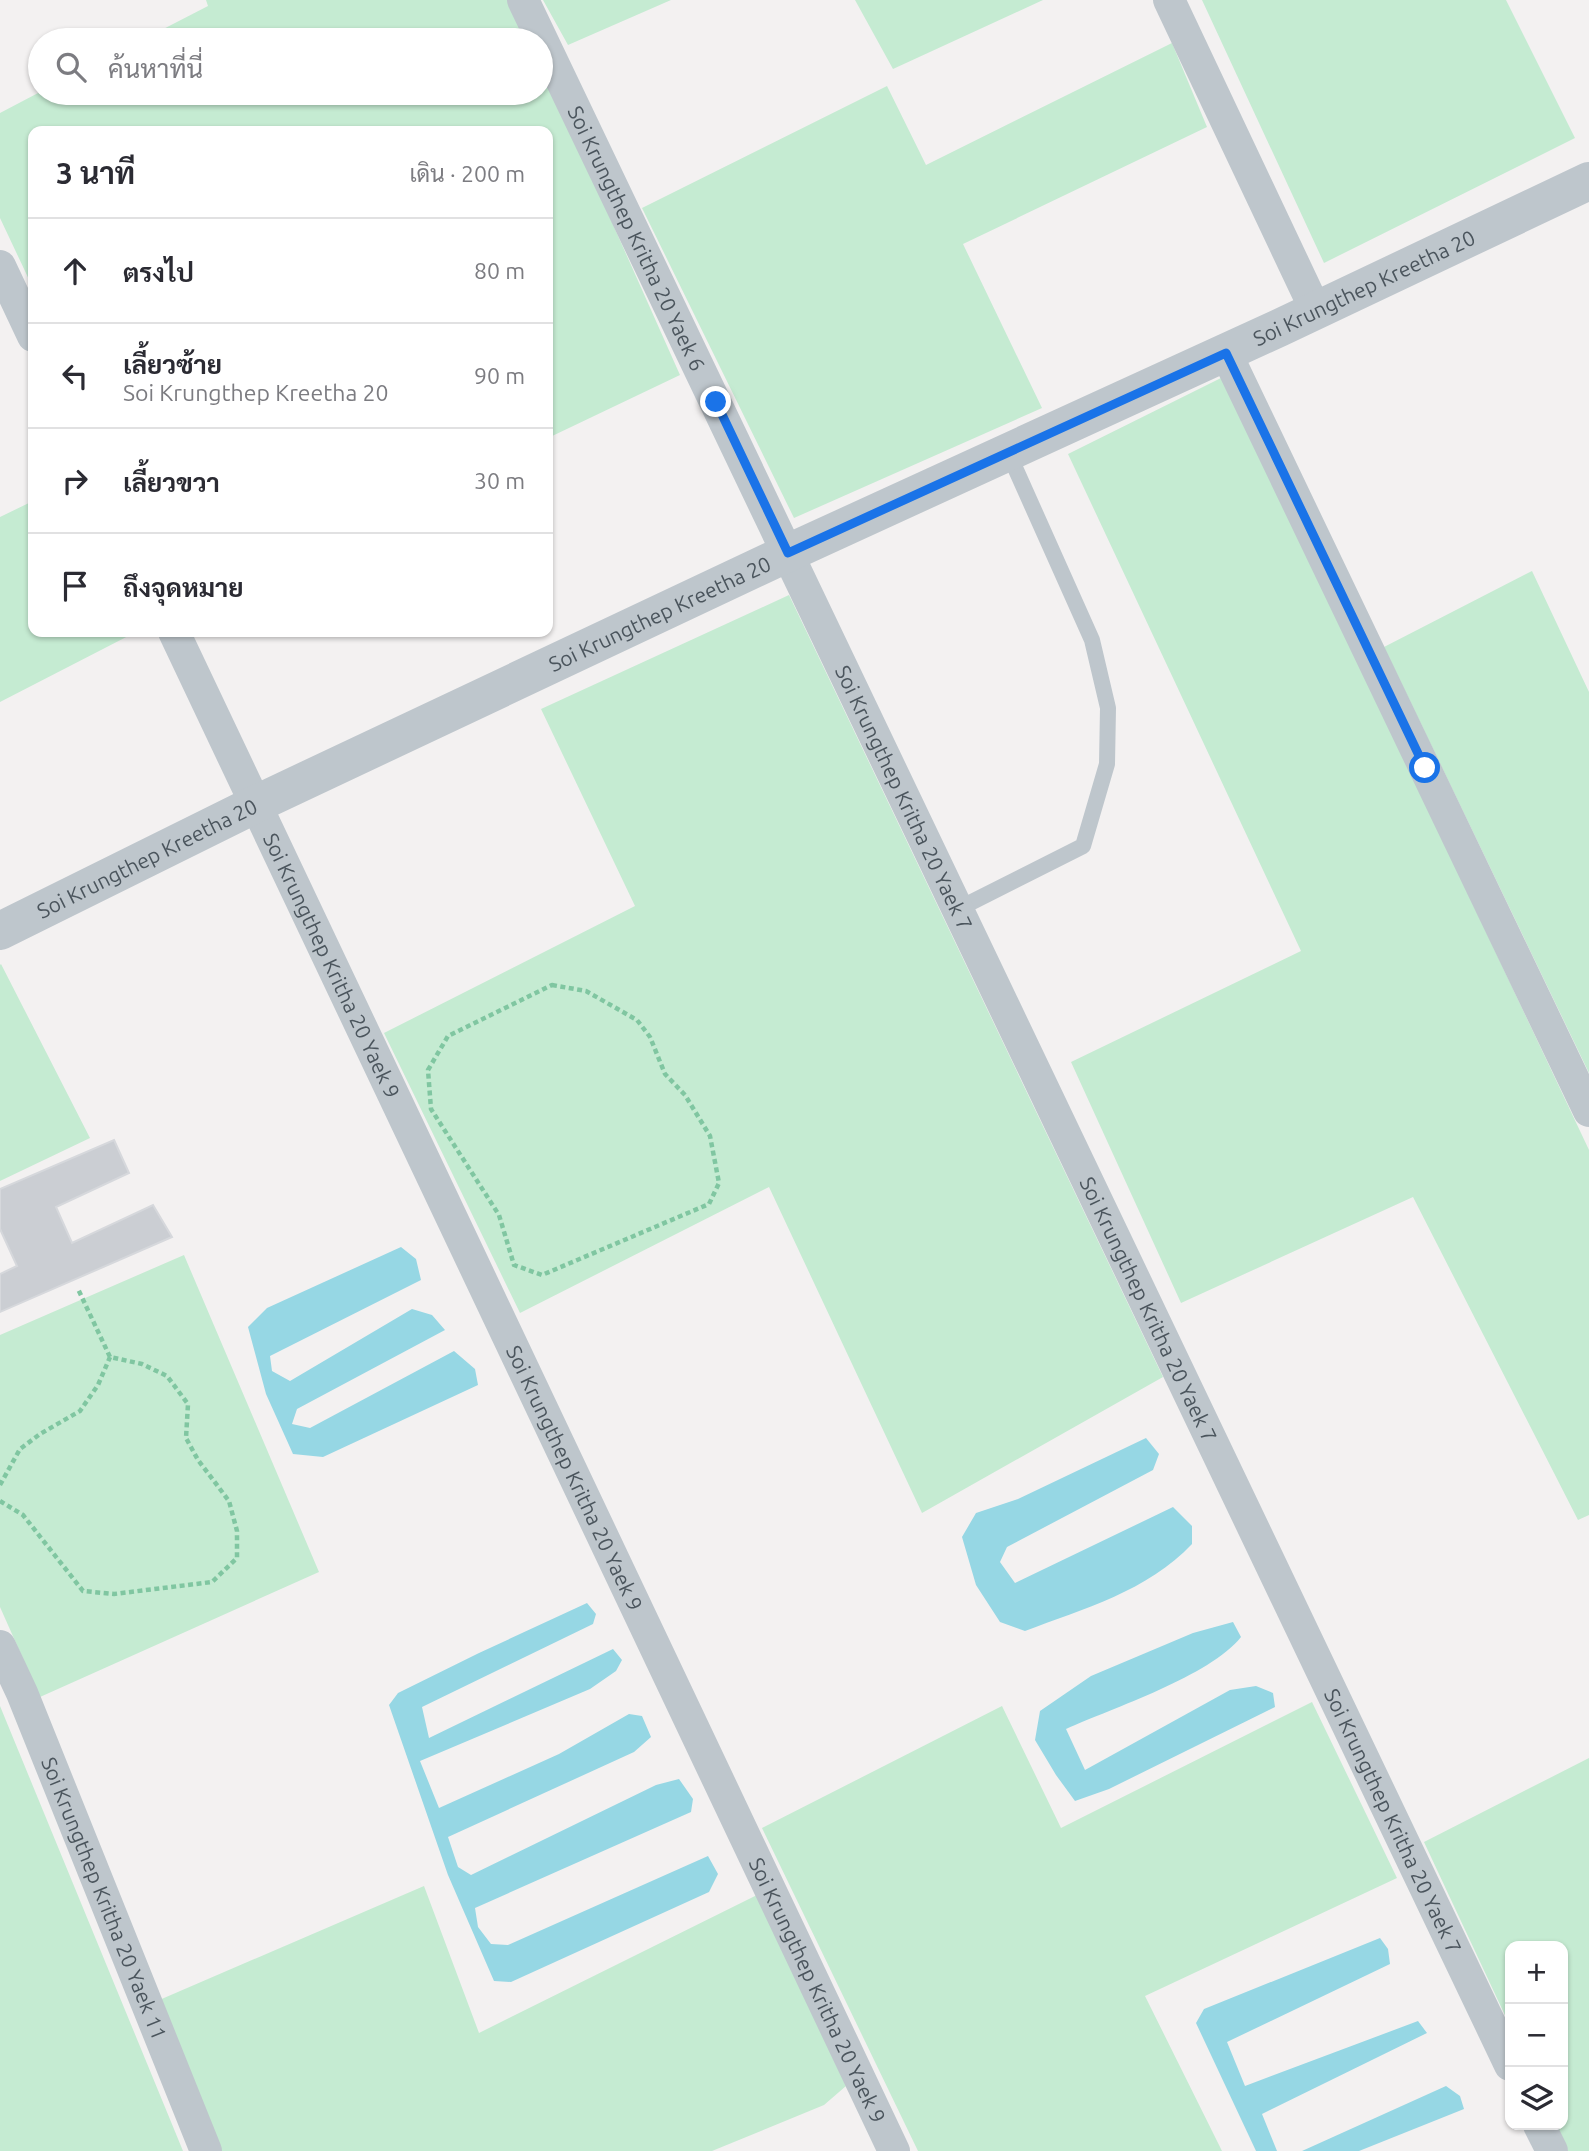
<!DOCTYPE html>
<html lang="th">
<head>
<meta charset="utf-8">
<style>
  :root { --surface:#fff; --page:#f2f2f3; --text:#2b2b33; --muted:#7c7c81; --line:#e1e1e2 }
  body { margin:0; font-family:Ubuntu,Sarabun,sans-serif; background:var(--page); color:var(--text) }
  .controls { position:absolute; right:21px; bottom:21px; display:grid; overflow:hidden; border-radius:14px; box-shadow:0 2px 5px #0004 }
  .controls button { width:63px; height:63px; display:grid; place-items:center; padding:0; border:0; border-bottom:2px solid var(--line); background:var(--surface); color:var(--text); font:35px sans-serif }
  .stop { position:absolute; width:21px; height:21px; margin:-16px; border:5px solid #1a73e8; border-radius:50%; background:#fff }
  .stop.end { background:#1a73e8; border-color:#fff; box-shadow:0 2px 7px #0008 }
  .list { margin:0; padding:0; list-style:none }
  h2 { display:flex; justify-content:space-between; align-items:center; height:91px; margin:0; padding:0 28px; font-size:30px }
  h2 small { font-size:23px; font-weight:400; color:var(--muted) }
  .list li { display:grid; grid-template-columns:46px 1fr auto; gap:21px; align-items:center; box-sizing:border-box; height:105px; padding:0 28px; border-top:2px solid var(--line) }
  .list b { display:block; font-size:26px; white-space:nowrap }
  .list p { margin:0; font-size:23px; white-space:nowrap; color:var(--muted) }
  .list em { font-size:23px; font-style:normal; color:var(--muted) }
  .icon { flex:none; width:38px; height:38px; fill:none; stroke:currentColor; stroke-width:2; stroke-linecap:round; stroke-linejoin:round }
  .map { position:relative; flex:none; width:1589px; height:2151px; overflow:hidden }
  .search { position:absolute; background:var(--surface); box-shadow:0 2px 5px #0004; left:28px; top:28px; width:525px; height:77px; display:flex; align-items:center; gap:18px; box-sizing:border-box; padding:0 24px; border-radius:38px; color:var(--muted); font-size:26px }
  .panel { position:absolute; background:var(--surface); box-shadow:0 2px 5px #0004; left:28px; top:126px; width:525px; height:511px; border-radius:14px }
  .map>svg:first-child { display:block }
</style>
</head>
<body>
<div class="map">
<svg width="1589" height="2151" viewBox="0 0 1589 2151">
  <rect width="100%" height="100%" fill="#f3f1f1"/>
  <path fill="#c5ebd2" d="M206 0H509L530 40H142L208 6Z
    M543 0H671L568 45Z
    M855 0H1043L893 69Z
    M1202 0H1506L1575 138 1324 263Z
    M1172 43 1207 127 963 244 1042 408 794 518 642 208 887 86 926 165Z
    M541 63 680 375 548 438V131H33V288L0 218V113L40 92 541 93Z
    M1221 378 1352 648 1589 1150V1515L1578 1520 1413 1197 1181 1303 1071 1062 1301 951 1068 454Z
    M33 501V632H136L0 702V517Z
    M1532 571 1589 692V1073L1384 647Z
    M789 595 1163 1377 922 1513 769 1187 520 1313 384 1033 635 906 541 709Z
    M1 964 90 1138 0 1181V965Z
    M184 1255 319 1572 40 1697 0 1607V1335Z
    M1312 1702 1397 1878 1145 1996 1222 2151H918L762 1828 1002 1706 1061 1828Z
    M0 1706 183 2151H0Z
    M1589 1758V2151H1568L1556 2125H1563V1946H1510V2026L1424 1842Z
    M424 1886 479 2033 757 1895 846 2086 824 2105 712 2151H219L157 2001Z"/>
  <path fill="#96d7e4" d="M401 1247 416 1259 421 1280 270 1356 272 1371 290 1381 412 1309 432 1315 445 1330 297 1409 292 1424 310 1428 454 1351 475 1369 478 1385 323 1457 293 1454 266 1394 248 1327 267 1308Z
    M1146 1438 1159 1454 1153 1470 1007 1547 1000 1562 1015 1583 1173 1507 1192 1526V1544C1148 1591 1083 1609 1025 1631L1000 1622 976 1585 962 1537 976 1513 1018 1499Z
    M587 1603 596 1614 593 1624 422 1707 429 1738 613 1649 622 1660 616 1671 590 1689 420 1761 439 1808 559 1754 629 1714 642 1716 651 1737 634 1752 448 1837 458 1867 471 1875 656 1785 679 1779 693 1799 691 1812 475 1908 478 1927 491 1944 508 1945 708 1856 718 1874 709 1892 511 1982 494 1981 448 1875 389 1705 398 1693 479 1653Z
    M1233 1622 1241 1637C1210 1676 1113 1708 1066 1729L1085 1770 1230 1690 1256 1686 1273 1693 1275 1707 1109 1789 1075 1801 1056 1775 1035 1740 1040 1711 1091 1676 1193 1633Z
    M1380 1938 1388 1949 1390 1964 1227 2042 1245 2086 1418 2021 1427 2033 1262 2114 1277 2151H1256L1196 2023 1204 2009Z
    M1446 2086 1460 2096 1464 2109 1359 2151H1302Z"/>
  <path fill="#cbced3" stroke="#d6d8dc" stroke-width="2" d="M114 1140 129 1173 56 1207 72 1243 153 1205 172 1237 0 1312V1274L17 1266 0 1229V1189Z"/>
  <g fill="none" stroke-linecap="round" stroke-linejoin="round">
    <path stroke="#80c6a1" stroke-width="4.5" stroke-dasharray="5 3.5" stroke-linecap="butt" d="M552 985 586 991 637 1020 650 1037 665 1074 685 1095 710 1136 719 1183 709 1204 542 1275 514 1265 499 1215 431 1109 428 1070 448 1036Z
      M0 1485 20 1449 40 1434 80 1411 98 1385 110 1357
      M0 1501 23 1515 83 1591 114 1594 212 1582 237 1558V1531L229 1501 198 1460 186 1438 188 1404 167 1376 142 1364 110 1357 78 1289"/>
    <path stroke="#bec6cc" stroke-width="16" d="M958 909 1083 846 1107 764 1108 708 1092 640 1008 452"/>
    <g stroke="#bec6cc" stroke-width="32">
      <path id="s1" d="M523 0 1510 2065"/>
      <path d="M1169 0 1316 311"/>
      <path d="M0 266 33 336"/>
      <path d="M1226 353 1589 1111"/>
      <path id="s2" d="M174 632 894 2151"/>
      <path id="s3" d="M0 1646 22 1693 206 2151"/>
      <path d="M1539 2125 1552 2151"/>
    </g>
    <path stroke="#bec6cc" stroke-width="38" id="s4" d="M0 931 256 804 788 553 1279 328 1589 181"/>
  </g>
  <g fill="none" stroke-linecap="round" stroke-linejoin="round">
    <path stroke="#1a73e8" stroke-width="9" d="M716 402 788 553 1226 353 1425 768"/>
  </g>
  <g text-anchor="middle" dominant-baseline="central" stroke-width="7" stroke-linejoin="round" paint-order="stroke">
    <g font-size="21" fill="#4b555d" stroke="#fff">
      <text stroke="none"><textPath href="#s1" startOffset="264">Soi Krungthep Kritha 20 Yaek 6</textPath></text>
      <text stroke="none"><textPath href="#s4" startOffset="1508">Soi Krungthep Kreetha 20</textPath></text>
      <text stroke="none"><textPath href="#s4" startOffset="732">Soi Krungthep Kreetha 20</textPath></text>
      <text stroke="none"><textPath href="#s1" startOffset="884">Soi Krungthep Kritha 20 Yaek 7</textPath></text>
      <text stroke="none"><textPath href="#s4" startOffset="164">Soi Krungthep Kreetha 20</textPath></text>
      <text stroke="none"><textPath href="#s2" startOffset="369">Soi Krungthep Kritha 20 Yaek 9</textPath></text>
      <text stroke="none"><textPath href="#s1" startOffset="1451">Soi Krungthep Kritha 20 Yaek 7</textPath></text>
      <text stroke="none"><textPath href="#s2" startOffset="936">Soi Krungthep Kritha 20 Yaek 9</textPath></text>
      <text stroke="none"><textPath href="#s1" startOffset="2018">Soi Krungthep Kritha 20 Yaek 7</textPath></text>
      <text stroke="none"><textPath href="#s3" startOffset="273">Soi Krungthep Kritha 20 Yaek 11</textPath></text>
      <text stroke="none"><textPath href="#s2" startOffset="1503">Soi Krungthep Kritha 20 Yaek 9</textPath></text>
    </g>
  </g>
</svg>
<div class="controls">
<button>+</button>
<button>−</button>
<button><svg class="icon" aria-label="layers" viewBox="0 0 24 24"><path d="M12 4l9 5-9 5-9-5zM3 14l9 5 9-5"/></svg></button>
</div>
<div class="stop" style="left:1425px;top:768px"></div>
<div class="stop end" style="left:716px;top:402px"></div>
<div class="search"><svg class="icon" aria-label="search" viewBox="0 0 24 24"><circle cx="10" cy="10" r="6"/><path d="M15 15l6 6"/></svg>ค้นหาที่นี่</div>
<section class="panel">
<h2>3 นาที<small>เดิน · 200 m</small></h2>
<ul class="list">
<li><svg class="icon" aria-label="ahead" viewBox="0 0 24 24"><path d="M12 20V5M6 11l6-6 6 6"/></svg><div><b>ตรงไป</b></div><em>80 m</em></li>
<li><svg class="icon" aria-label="left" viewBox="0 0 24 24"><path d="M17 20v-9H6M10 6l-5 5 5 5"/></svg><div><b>เลี้ยวซ้าย</b><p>Soi Krungthep Kreetha 20</p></div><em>90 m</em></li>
<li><svg class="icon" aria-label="right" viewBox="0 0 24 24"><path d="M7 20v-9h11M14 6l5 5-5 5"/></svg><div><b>เลี้ยวขวา</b></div><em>30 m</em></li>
<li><svg class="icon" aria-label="arrive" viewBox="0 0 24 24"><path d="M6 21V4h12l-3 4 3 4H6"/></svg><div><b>ถึงจุดหมาย</b></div></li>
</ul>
</section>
</div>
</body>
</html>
